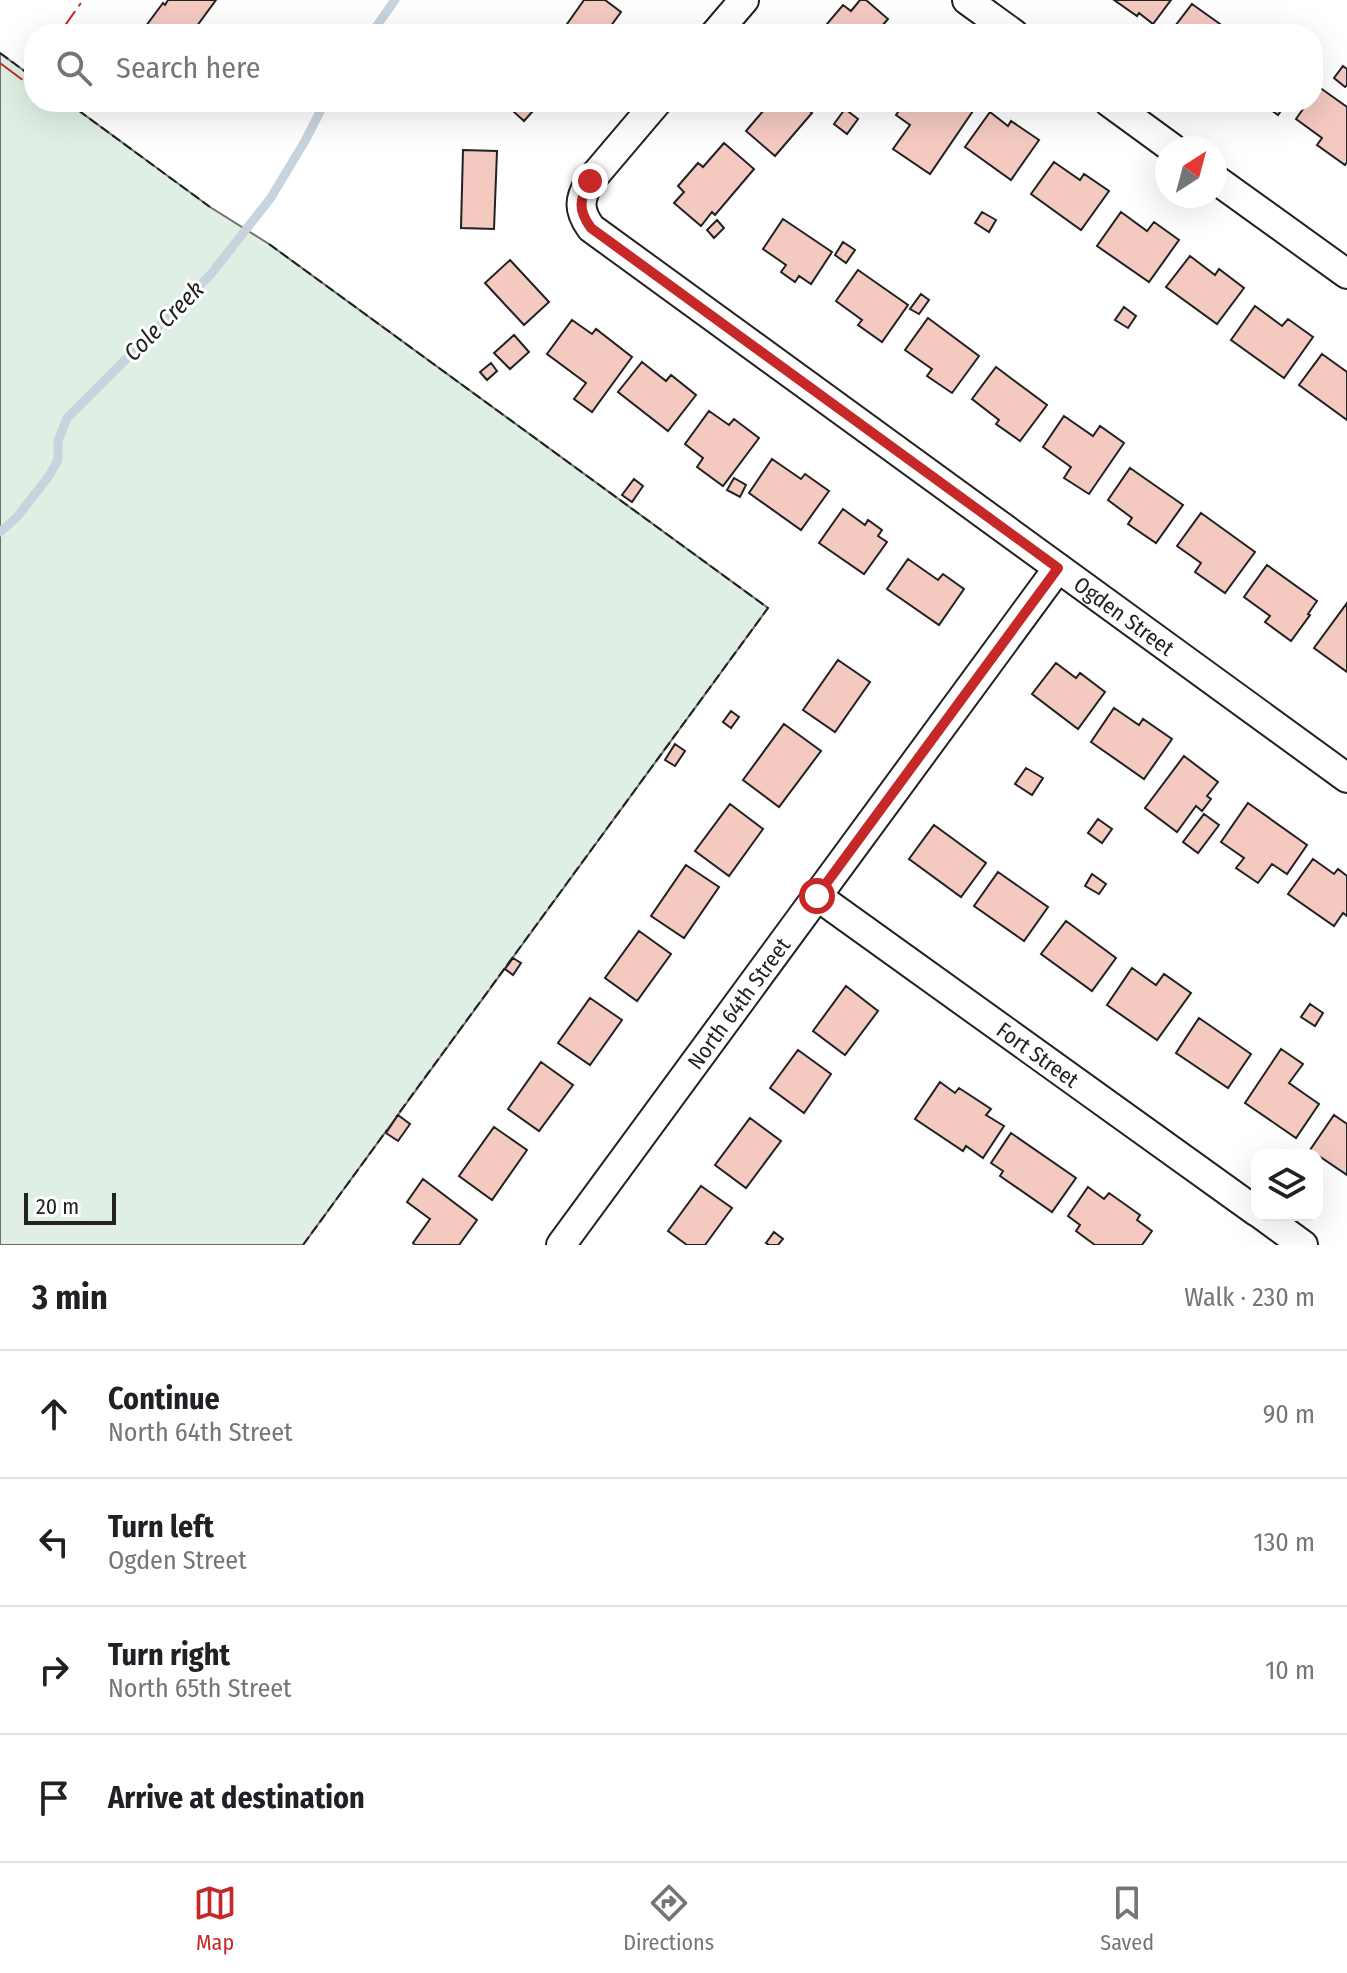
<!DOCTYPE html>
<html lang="en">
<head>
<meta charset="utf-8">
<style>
  :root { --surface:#fff; --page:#f2f2f2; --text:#202124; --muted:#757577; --line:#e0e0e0; --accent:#c62828 }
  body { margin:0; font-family:"Fira Sans Condensed",sans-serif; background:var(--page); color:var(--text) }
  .controls { position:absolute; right:24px; bottom:24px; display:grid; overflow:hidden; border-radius:16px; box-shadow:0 8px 32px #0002 }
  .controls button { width:72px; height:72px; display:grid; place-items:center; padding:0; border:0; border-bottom:2px solid var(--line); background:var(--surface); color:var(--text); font:40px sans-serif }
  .compass { position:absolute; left:1155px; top:136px; width:72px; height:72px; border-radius:50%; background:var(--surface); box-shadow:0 8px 32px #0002; rotate:36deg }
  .scale { position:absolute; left:24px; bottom:20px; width:92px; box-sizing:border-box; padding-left:8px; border:4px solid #222; border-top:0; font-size:22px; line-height:28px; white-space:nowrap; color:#222; -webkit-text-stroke:6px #fff; paint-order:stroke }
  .stop { position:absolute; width:24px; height:24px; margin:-18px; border:6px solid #c62828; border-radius:50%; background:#fff }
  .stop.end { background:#c62828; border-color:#fff; box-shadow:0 2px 8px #0008 }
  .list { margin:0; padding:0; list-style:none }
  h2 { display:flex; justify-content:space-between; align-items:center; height:104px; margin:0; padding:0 32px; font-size:34px }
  h2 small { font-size:26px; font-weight:400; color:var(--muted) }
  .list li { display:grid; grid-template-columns:52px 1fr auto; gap:24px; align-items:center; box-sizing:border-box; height:128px; padding:0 32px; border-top:2px solid var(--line) }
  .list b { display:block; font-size:30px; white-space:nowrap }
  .list p { margin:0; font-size:26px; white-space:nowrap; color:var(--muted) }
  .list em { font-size:26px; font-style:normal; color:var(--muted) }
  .icon { flex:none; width:44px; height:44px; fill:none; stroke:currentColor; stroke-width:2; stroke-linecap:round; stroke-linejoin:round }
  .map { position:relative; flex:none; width:1347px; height:1245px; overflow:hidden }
  .search { position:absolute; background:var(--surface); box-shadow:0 8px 32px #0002; left:24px; right:24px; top:24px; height:88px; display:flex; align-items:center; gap:20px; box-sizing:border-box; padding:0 28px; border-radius:32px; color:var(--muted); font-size:30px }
  .sheet { height:616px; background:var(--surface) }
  nav { display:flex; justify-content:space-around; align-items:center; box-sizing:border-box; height:112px; border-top:2px solid var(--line); background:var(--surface); font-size:22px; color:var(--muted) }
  nav a { display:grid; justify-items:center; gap:4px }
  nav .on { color:var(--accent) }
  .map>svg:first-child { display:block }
</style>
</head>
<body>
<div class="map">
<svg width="1347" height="1245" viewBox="0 0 1347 1245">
  <rect width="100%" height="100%" fill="#fff"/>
  <path fill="#e0efe3" stroke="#6f6f6f" stroke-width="2" d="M0 53 34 78V102H67L210 207 269 244 768 608 303 1245H0Z"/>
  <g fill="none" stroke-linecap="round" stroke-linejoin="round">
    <path stroke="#c7d3dd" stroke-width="9" d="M371 34 395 0
      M0 532 17 517 49 476 58 460V441L67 418 211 274 270 199 305 141 325 102"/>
  </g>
  <path fill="#f3c9c0" stroke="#222" stroke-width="2" d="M168 0H216L191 34H140L163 3 165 5Z
    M584 0H605L621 12 605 34H560Z
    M860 0H866L888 19 876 33 877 34H826L831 29 826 25 843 5 851 11Z
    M1114 0H1171L1153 24 1139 13 1137 16Z
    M1192 4 1234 34H1169Z
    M1343 66 1347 69V85L1345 87 1334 78Z
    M1319 87 1347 107V162L1345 165 1317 145 1322 138 1296 119 1308 102H1313V96Z
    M503 102H541L524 121Z
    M761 102H802L801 103 812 113 775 156 746 131 764 110 759 105Z
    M905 102H972L977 105 930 174 893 149 910 125 896 115Z
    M1260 102H1287L1278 115Z
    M845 109 858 119 847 134 834 124Z
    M990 112 1008 126 1011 121 1039 140 1011 180 965 147Z
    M724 143 754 169 715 215 712 212 701 226 674 203 684 192 678 186 698 163 703 167Z
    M463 150 497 151 494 229 461 228Z
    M1054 162 1080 180 1084 174 1109 191 1081 230 1031 194Z
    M982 212 996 220 989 232 975 223Z
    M1121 212 1147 231 1154 222 1179 240 1149 282 1097 246Z
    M783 219 832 252 811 284 799 276 795 282 781 272 786 265 763 249Z
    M717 220 724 228 714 238 707 230Z
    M843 242 855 250 846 263 835 255Z
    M1190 256 1215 275 1219 269 1244 288 1217 324 1166 287Z
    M510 260 549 302 524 325 485 283Z
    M858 270 908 305 882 342 858 325 862 320 836 301Z
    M921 294 929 300 919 314 910 309Z
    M1255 306 1282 326 1288 319 1313 337 1284 378 1231 340Z
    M1124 307 1136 316 1128 328 1115 320Z
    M928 318 979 356 952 393 927 376 932 369 905 350Z
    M572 320 592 334 596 329 632 357 592 412 574 399 586 383 547 354Z
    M514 335 529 352 510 369 494 353Z
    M1322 354 1347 372V420L1299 385Z
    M642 362 666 381 671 375 696 395 668 431 618 392Z
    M491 363 497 371 487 380 480 372Z
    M996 367 1047 405 1020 441 996 424 999 420 972 399Z
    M709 411 729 425 734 419 759 438 723 486 697 467 703 458 685 444Z
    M1064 416 1093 436 1100 426 1124 443 1089 494 1064 478 1071 467 1043 447Z
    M772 459 801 479 805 474 829 491 801 530 749 493Z
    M1130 468 1183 505 1156 543 1128 524 1132 518 1108 500Z
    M734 478 746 485 740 497 727 490Z
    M634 479 643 486 632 502 622 495Z
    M843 509 865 525 868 520 882 530 878 536 887 542 864 574 819 543Z
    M1201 513 1255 552 1225 593 1195 572 1201 563 1177 546Z
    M908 559 938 580 943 574 964 589 939 625 887 589Z
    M1267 565 1317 601 1308 614 1310 615 1291 641 1265 622 1270 616 1244 597Z
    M1347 603V672L1314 648Z
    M838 660 870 682 835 732 803 710Z
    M1056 663 1076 678 1080 673 1105 692 1078 729 1032 694Z
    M1114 708 1139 725 1143 719 1172 739 1144 779 1091 742Z
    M731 711 739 717 731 728 723 722Z
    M784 724 821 751 779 807 743 780Z
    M675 744 685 751 675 766 665 760Z
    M1184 756 1218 782 1207 796 1211 799 1202 811 1196 806 1177 832 1145 808Z
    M1026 768 1043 778 1032 795 1015 784Z
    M1248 803 1307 845 1287 874 1272 864 1258 883 1236 868 1244 858 1221 842Z
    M730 804 763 829 729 876 695 851Z
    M1204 814 1219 825 1198 853 1183 842Z
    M1098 819 1112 829 1102 843 1088 833Z
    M934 825 986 863 961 897 909 859Z
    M1313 859 1334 874 1338 869 1347 876V916L1343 913 1334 926 1288 894Z
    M686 865 719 887 684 938 651 916Z
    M998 872 1048 907 1024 941 974 906Z
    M1092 874 1106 884 1099 894 1085 886Z
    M1066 921 1116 958 1092 991 1041 954Z
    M639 931 671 954 637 1001 605 978Z
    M513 958 521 963 513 975 505 969Z
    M1132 968 1156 985 1164 974 1191 993 1157 1040 1107 1005Z
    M846 986 878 1011 845 1055 813 1031Z
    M590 998 622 1020 590 1065 558 1043Z
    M1310 1004 1323 1013 1315 1026 1301 1017Z
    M1199 1018 1251 1054 1228 1088 1176 1053Z
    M1281 1049 1303 1064 1289 1083 1319 1104 1296 1138 1245 1103Z
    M798 1050 831 1074 804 1113 770 1088Z
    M541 1062 573 1085 539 1131 508 1109Z
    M940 1082 955 1093 959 1088 991 1109 986 1115 1004 1126 983 1158 966 1146 963 1151 915 1119Z
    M398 1115 410 1124 398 1141 386 1133Z
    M1334 1115 1347 1124V1175L1310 1150Z
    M750 1118 781 1141 746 1188 715 1165Z
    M494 1127 527 1150 492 1200 459 1176Z
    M1011 1133 1076 1178 1052 1212 1000 1176 1003 1171 991 1163Z
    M423 1179 477 1220 459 1245H415L413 1243 430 1219 407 1202Z
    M701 1186 732 1208 705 1245H687L668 1231Z
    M1088 1187 1104 1199 1109 1193 1140 1215 1137 1220 1152 1231 1142 1245H1095L1076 1231 1080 1225 1068 1216Z
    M774 1232 783 1239 778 1245H769L766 1243Z"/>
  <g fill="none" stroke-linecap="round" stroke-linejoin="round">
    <defs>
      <g id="street">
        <path d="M967 0 1014 34"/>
        <path d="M715 34 744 0"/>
        <path id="s1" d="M657 102 590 181C579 199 578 210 591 228L1347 778"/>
        <path d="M1109 102 1172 148"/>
        <path d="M1215 179 1347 274"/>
        <path id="s2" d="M817 896 1257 1212"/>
        <path d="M1262 1215 1303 1245"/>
        <path id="s3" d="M561 1245 1058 568"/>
      </g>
    </defs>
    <use href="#street" stroke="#222" stroke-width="32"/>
    <use href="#street" stroke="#fff" stroke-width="28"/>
    <path stroke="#222" stroke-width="2" stroke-dasharray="10 4" stroke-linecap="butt" d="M0 53 34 78
      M67 102 210 207
      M269 244 768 608 396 1117
      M303 1245 387 1130"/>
    <path stroke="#c62828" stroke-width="2" stroke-dasharray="28 6 4 6" stroke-linecap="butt" d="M59 34 83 0
      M0 63 24 81 34 68"/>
  </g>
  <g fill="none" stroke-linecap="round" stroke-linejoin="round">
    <path stroke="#c62828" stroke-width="10" d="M590 181C579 200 578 210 591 228L1058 568 817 896"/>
  </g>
  <g text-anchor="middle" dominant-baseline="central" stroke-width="6" stroke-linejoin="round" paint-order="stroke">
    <g font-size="22" fill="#222" stroke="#fff">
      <text stroke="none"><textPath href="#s1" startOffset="814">Ogden Street</textPath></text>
      <text stroke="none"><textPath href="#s3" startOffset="300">North 64th Street</textPath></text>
      <text stroke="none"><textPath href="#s2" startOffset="272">Fort Street</textPath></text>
    </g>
    <g font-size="24" font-style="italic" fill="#222" stroke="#fff">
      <text transform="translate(164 321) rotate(-45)">Cole Creek</text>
    </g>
  </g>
</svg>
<div class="controls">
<button><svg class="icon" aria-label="layers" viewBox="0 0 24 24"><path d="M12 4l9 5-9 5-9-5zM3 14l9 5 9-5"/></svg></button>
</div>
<svg class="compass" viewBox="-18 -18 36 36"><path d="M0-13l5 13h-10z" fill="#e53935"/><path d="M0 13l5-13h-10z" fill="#757577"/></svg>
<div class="scale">20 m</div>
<div class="stop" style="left:817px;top:896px"></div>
<div class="stop end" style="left:590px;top:181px"></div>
<div class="search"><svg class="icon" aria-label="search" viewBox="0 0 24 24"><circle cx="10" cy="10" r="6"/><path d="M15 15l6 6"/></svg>Search here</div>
</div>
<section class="sheet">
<h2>3 min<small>Walk · 230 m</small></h2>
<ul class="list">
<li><svg class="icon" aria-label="ahead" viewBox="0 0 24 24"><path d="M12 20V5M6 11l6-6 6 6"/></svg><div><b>Continue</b><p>North 64th Street</p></div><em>90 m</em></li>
<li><svg class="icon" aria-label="left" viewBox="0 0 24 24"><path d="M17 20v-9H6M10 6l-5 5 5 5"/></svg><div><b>Turn left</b><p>Ogden Street</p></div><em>130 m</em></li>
<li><svg class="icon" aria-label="right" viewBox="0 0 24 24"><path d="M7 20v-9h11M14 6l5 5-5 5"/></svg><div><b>Turn right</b><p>North 65th Street</p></div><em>10 m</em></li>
<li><svg class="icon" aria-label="arrive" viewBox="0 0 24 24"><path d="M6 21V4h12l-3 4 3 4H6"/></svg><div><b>Arrive at destination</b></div></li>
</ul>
</section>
<nav>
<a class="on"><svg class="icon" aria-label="map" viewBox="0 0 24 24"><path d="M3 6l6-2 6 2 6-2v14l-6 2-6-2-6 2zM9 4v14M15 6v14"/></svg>Map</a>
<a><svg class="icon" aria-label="directions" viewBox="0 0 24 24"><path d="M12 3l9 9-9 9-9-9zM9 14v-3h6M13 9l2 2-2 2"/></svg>Directions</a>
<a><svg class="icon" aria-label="saved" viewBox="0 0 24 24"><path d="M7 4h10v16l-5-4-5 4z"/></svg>Saved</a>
</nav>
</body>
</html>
